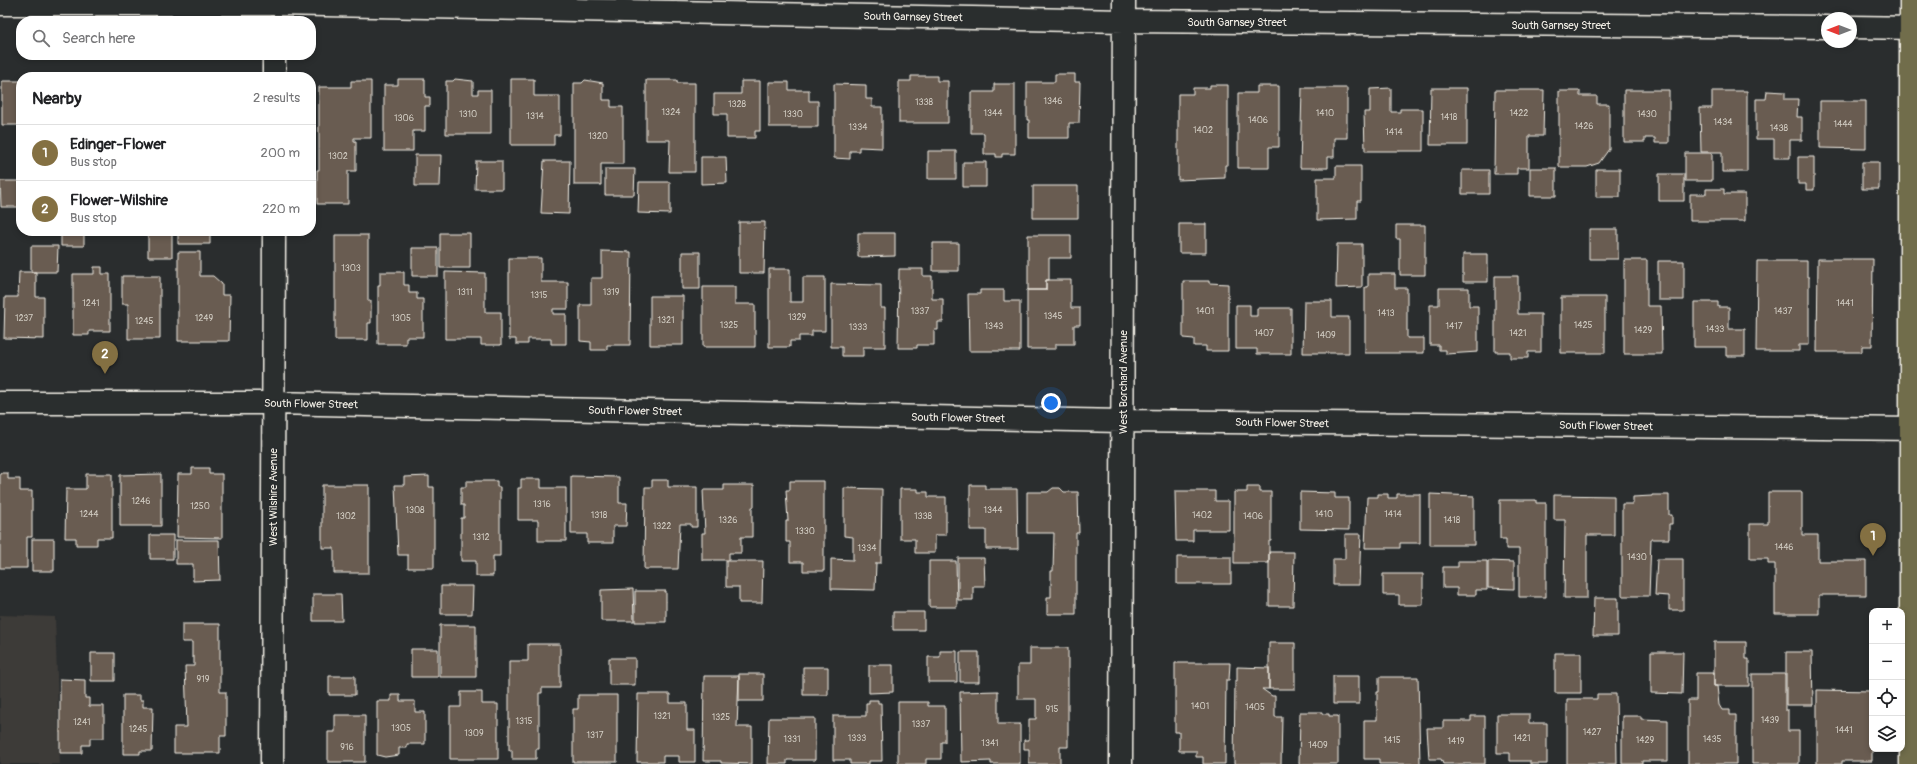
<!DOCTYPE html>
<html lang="en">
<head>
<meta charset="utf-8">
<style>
  :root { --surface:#fff; --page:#f6f6f6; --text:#202124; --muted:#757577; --line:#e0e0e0; --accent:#847042 }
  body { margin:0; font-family:Pangolin,sans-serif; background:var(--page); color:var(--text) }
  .controls { position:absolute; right:12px; bottom:12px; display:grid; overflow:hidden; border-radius:8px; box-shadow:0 2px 6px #0003 }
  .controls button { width:36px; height:36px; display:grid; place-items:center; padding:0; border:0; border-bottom:1px solid var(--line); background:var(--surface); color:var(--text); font:20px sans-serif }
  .compass { position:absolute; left:1821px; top:12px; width:36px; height:36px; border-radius:50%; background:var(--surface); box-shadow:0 2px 6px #0003; rotate:270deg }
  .you { position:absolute; left:1051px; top:403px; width:14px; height:14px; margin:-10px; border:3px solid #fff; border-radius:50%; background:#1a73e8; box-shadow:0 0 0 6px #1a73e833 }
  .badge { display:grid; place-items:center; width:26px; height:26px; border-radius:50%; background:var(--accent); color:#fff; font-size:13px; font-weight:700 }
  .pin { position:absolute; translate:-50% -33px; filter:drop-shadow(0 1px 2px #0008) }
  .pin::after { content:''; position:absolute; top:21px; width:14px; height:12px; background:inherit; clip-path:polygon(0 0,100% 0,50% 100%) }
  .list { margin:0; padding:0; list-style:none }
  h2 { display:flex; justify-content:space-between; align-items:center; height:52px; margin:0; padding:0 16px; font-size:17px }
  h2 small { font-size:13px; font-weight:400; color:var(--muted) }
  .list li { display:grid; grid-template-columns:26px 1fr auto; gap:12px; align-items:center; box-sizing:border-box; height:56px; padding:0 16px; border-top:1px solid var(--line) }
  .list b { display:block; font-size:15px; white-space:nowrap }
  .list p { margin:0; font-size:13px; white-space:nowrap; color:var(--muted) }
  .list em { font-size:13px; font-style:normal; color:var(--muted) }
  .icon { flex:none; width:22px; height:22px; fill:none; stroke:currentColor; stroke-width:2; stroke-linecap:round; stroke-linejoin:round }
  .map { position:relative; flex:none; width:1917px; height:764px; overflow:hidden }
  .search { position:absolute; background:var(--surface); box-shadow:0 2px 6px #0003; left:16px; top:16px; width:300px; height:44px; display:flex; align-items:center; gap:10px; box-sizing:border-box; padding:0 14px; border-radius:16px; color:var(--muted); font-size:15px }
  .panel { position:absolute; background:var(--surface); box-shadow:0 2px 6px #0003; left:16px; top:72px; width:300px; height:164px; border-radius:16px }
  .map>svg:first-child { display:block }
</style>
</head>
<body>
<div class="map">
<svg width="1917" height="764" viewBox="0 0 1917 764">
  <rect width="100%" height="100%" fill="#2a2d2e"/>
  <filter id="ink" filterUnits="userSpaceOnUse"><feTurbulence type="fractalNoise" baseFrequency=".025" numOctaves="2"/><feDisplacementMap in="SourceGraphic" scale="8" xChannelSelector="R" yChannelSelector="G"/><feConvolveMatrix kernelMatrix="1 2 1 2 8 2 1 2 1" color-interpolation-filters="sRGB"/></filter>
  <g filter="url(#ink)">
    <path fill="#3d3b38" d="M0 615 55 617 60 764H0Z"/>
    <path fill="#695b51" stroke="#f4f1e8" d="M1055 74H1075V82H1080L1079 123H1069V138H1029V120H1027V82H1055Z
      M911 76H937V81H948V123H899V81H911Z
      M398 79H425V97H430V106H425V131H413V151H384V85H398Z
      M455 79 473 81V94H478V90H491V134H446V81H453Z
      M511 79H534V96H560V135H554V145H511Z
      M585 80 603 83V100H611V107H623V164H601V185H574V83H582Z
      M646 80H677V83H695V172H669L670 140H646Z
      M2 81H21V125H2Z
      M351 81H371V138H354V141H356V171H348V204H317V170H319V87H351Z
      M741 81H760V131H755V138H727V114H714V94H741Z
      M769 82H789V90H809V101H818V127H769Z
      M834 84 866 85V99H872V107H882V148L859 147V151H850V159L834 158Z
      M994 84H1015V154H1002V157H996V154H984V133H971V92H994Z
      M1210 85H1228V165H1225V178L1178 180V94H1193V88H1210Z
      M1257 86H1279V147H1269V168H1238V93H1257Z
      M1302 88H1347V138H1334V157H1328V168H1300Z
      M1391 88V112H1400V109H1423V151H1365L1364 112H1370V89Z
      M1431 88H1467V145H1430Z
      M1495 90H1544L1543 136H1529V168H1517V174H1494Z
      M1624 90H1669V143H1655V138H1645V142H1624Z
      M1559 91H1580V96H1597V104H1609V149L1599 163 1587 167H1559Z
      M1712 91H1747V172H1722V152H1701L1700 108H1712Z
      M1767 91 1785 92V99H1798L1797 117H1802V140H1790V158H1774V139H1756V99H1766Z
      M1820 101H1866V149L1820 148Z
      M928 151H956V179H928Z
      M1685 153H1712V181H1685Z
      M415 155H441L440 186H415Z
      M701 157H726L727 183 701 184Z
      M1798 157H1814V190H1806V184H1798Z
      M476 161H502V189H475Z
      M544 161H570L569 214 541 213Z
      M963 162H986V187H963Z
      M1862 162H1879V189H1862Z
      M1336 166H1361V201H1357V219L1317 220V178H1336Z
      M1530 168H1556V196H1530Z
      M605 169H635L634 195H605Z
      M1596 169H1620V197H1596Z
      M1462 170H1489V194H1462Z
      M1659 174H1684V201H1659Z
      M0 181H21V207H1Z
      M639 182H670V214L638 213Z
      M1033 186H1078V218H1033Z
      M1706 189H1724V194H1745V221H1690V194H1706Z
      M739 222H765L764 273H739Z
      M1179 224H1206V253H1179Z
      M1396 225H1425V275H1400V239H1396Z
      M1589 229H1618V259H1589Z
      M61 231H84V246H61Z
      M117 231H172V257H148V235Z
      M178 231H210V244H178Z
      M440 233H470V268H440Z
      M858 233H895V256L858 257Z
      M335 235H368V301H371V323H368V340H335Z
      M1028 235H1071V258H1049V280H1046V290H1028Z
      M933 243H959V271H933Z
      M1337 244H1362V287L1336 288Z
      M31 246H58L57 272H31Z
      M412 248H438V276H412Z
      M602 251 631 252 630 345H607V350H591V342L580 341V305H591V278H602Z
      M178 252H200V276H213L222 284V295H230L229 341H178Z
      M682 252H700V289H682Z
      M1463 254H1488V282H1463Z
      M509 258H541V282H568V309H553V314H566V344H551V339H528V344H516V339H509Z
      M1818 259H1873L1872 346H1862V352H1817Z
      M1624 260H1647V306H1661L1662 354H1624Z
      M1658 261H1684V300H1658Z
      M1757 261H1807V277H1809V345H1799V351H1756Z
      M94 267H102V274H110V331H89V335H73V274H94Z
      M769 269H790V302H803V277H825V331H812V336H799V341H790V347H769Z
      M899 269H923V276H932V299H943V322H938V330H934V345H917V348H898Z
      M19 272H36V297H44V339L4 338 5 297H18Z
      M380 272H404V285H409V293H417V299H423V337H406V344H378V285H380Z
      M445 272 485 273V312H501V345H481V339H445Z
      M1368 274H1395V288H1407V338H1424V353H1365V287H1368Z
      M122 276H160V339H128V304H122Z
      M1495 276H1518V314H1541V352H1528V358H1510V352H1495Z
      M1046 280H1071V308H1080V325H1074V344H1056V349H1027V290H1046Z
      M1183 281H1209V283L1228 284V351H1206V346H1194V339L1183 338Z
      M831 284 881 285V308H885V347H863V356H842V347H831Z
      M703 287H735V304H755V347H703Z
      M1439 288H1469V306H1478V352L1446 354V350H1439V345H1430V305H1439Z
      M980 290H1004V301H1020V351H969L968 294H980Z
      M650 296H683V345H650Z
      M1561 297H1605V353H1561Z
      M1304 301H1332V317H1349V353H1303Z
      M1694 302H1718V307H1729V329H1745V356H1726V347H1694Z
      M1236 305H1250V316H1257V308H1291V354H1257V349H1236Z
      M192 468H209V474H222V538L177 537 178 474H192Z
      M0 473H8V479H20V491H32V537H27V568H0Z
      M86 474H112V538H97V545H76V538H65L66 489H86Z
      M161 474V526H120V475Z
      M429 476V487H434V568H408V555H398L395 485H404V477Z
      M571 476 619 477V503H627L626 526H613V543H587V534H571Z
      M521 479H541V488H566V541H538V520H518V488H521Z
      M652 480H668V487H697V527H691V524H680L678 569H644L645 487H652Z
      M466 481H497V487H500V556H493V576H476V561H461V518H464V505H461V487H466Z
      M790 481H824V571H803V562H790V542H786V521H788L786 490H790Z
      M322 485H369V573H334V548H322Z
      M724 485H754V507H752V537H741V553H729V560H702V533H705L703 490H724Z
      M970 485H985V489H1017L1018 549H986V530H970Z
      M1247 487H1260V492H1271V541H1269V563H1234V492H1247Z
      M844 488 882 489 881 563H876L875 590 831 589V559L853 560V537L844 536Z
      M1053 488H1060L1064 492H1078L1079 533H1076V614H1047V597H1051V571H1053L1054 533H1027V492H1048Z
      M900 489H918V492H928V497H946V535H935V553H915V539H900Z
      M1175 491H1215V501H1229V530H1193V541H1176Z
      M1300 492 1335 493V498H1349V530L1300 529Z
      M1768 492H1802V535H1818V561H1866V595H1819V614H1775V564H1768V559H1750V524H1768Z
      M1378 494H1388V498H1397V494H1420V543H1400V548H1365L1367 497H1378Z
      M1430 494 1474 496V545H1430Z
      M1554 495 1614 496V535H1587V598H1564L1565 520H1554Z
      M1652 495H1669V515H1672V524H1669V539H1651L1649 596H1622V504H1633V497L1652 496Z
      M1500 500H1536V503H1546V597H1519V549H1506V539H1500Z
      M1345 534H1361L1359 585H1333V559H1345Z
      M150 535H173V559H150Z
      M32 539H54V571H32Z
      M176 540H219L220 580 193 581V564H176Z
      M1269 552H1294L1293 606H1269Z
      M1177 557H1231V584H1177Z
      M958 558H984L985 586H973V600H958Z
      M1657 559H1683V610H1669V596L1655 595Z
      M726 561H763L762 603H739V587H726Z
      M929 561H956L957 607H929Z
      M1458 561H1487V590H1476V595H1457V588H1443V567H1458Z
      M1488 561 1514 562V589L1488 588Z
      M1383 574H1423V605H1399V595H1383Z
      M441 586H473L472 614H441Z
      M633 589 634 621H601V590Z
      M635 591H666V622H635Z
      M313 594H341L342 621H313Z
      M1594 598H1618V636H1593Z
      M893 612H924V630H893Z
      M182 624H220V692H226V736H220V753H174V727H187L185 666H194V657H192V642H182Z
      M440 625H476V677H440Z
      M1714 642H1746V659H1749V686H1714Z
      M1269 643H1295V689H1269Z
      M528 644H560V688H542V693H539V749H536V759H512V750H509V661H528Z
      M1030 648H1068V747H1060V764H1029V749H1024V740H1029V719H1036V699H1018V665H1030Z
      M411 649H438V677H411Z
      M940 651H957V682H928V657H940Z
      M960 652H979V682H960Z
      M1651 652H1683L1682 694 1651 693Z
      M1786 652H1812L1813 705H1786Z
      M91 653H115V681H91Z
      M1555 653H1581V693H1555Z
      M609 658H635V685H609Z
      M1175 663H1230L1229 680H1226L1225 764H1203V757H1196V751H1179V732H1175Z
      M869 665H893V692L869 693Z
      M803 667H828V695H803Z
      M1237 667 1269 668V689H1262L1272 696H1275V717H1282L1281 764H1234L1235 681H1237Z
      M1696 673H1714V686H1717L1719 705 1722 710H1730V715H1736V764H1688V700H1696Z
      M739 674H763V701H739Z
      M1752 674H1785V710H1788V731H1799V764H1752Z
      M329 676H355V695H329Z
      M704 676H739L737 727H752V764L721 763V761H703Z
      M1333 676H1359V704H1333Z
      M1379 677H1418L1420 764H1379V759H1364V720H1377V692H1379Z
      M60 679 85 680V698H89V706H104V738H90V745H82V753H60Z
      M1817 690 1872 691V761H1842V764H1817Z
      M998 691V724H1020V764H991V761L961 762 960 692Z
      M461 692H482V704H498V759H450V707H461Z
      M638 694H670V703H687V730H695V762H679V756H663V762H637Z
      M1597 694H1616L1617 764H1567V699H1597Z
      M123 695H140V700H143V707H153L152 751H140V754H123Z
      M391 695H400V701H415V712H425V744H407V748H399V755L385 757 377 755V701H391Z
      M578 695H617V762H573V709H578Z
      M869 700H878V703H881L882 761H869V764H850V760H833V716H866V703H869Z
      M898 702H928V706H945V742H941V759H926V764H898Z
      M1300 712H1322V714H1329V716H1338V764H1299Z
      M1497 714H1529V723H1547V764H1530V761H1510V753H1497Z
      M335 715H365V762H328V732H335Z
      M1471 716H1485V764H1443L1441 759H1429L1427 728H1443V721H1471Z
      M1622 716H1641V719L1668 720V761H1642V764H1622Z
      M769 718H815V760H787V764H768Z"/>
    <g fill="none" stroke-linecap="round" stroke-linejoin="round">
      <defs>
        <path id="minor" d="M0 4H275L1124 21 1827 27
          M1851 27 1917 28
          M274 77V55
          M0 403H273L1122 421 1917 429
          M272 764 274 231
          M1121 764 1124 0"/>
        <path id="major" d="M1911 764V0"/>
      </defs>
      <use href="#minor" stroke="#f4f1e8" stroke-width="25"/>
      <use href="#major" stroke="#f4f1e8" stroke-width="25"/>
      <use href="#minor" stroke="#2a2d2e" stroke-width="22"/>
      <use href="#major" stroke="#716d4b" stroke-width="22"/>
    </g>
  </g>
  <g text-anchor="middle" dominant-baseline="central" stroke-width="3" stroke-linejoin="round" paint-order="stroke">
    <g font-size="9" fill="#d1ccc2">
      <text x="1053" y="101">1346</text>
      <text x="924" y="102">1338</text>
      <text x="737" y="104">1328</text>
      <text x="671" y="112">1324</text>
      <text x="993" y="113">1344</text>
      <text x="1325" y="113">1410</text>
      <text x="1519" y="113">1422</text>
      <text x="468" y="114">1310</text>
      <text x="793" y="114">1330</text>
      <text x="1647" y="114">1430</text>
      <text x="535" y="116">1314</text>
      <text x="1449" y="117">1418</text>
      <text x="404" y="118">1306</text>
      <text x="1258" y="120">1406</text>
      <text x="1723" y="122">1434</text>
      <text x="1843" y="124">1444</text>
      <text x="1584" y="126">1426</text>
      <text x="858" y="127">1334</text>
      <text x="1779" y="128">1438</text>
      <text x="1203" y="130">1402</text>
      <text x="1394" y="132">1414</text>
      <text x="598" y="136">1320</text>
      <text x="338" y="156">1302</text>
      <text x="351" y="268">1303</text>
      <text x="465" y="292">1311</text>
      <text x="611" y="292">1319</text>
      <text x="539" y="295">1315</text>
      <text x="91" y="303">1241</text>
      <text x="1845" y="303">1441</text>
      <text x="920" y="311">1337</text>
      <text x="1205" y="311">1401</text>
      <text x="1783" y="311">1437</text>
      <text x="1386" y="313">1413</text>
      <text x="1053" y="316">1345</text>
      <text x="797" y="317">1329</text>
      <text x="24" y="318">1237</text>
      <text x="204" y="318">1249</text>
      <text x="401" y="318">1305</text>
      <text x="666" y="320">1321</text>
      <text x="144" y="321">1245</text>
      <text x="729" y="325">1325</text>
      <text x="1583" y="325">1425</text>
      <text x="994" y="326">1343</text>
      <text x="1454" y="326">1417</text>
      <text x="858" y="327">1333</text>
      <text x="1715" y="329">1433</text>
      <text x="1643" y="330">1429</text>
      <text x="1264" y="333">1407</text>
      <text x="1518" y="333">1421</text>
      <text x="1326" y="335">1409</text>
      <text x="141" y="501">1246</text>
      <text x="542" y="504">1316</text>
      <text x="200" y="506">1250</text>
      <text x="415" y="510">1308</text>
      <text x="993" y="510">1344</text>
      <text x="89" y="514">1244</text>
      <text x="1324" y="514">1410</text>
      <text x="1393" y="514">1414</text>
      <text x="599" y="515">1318</text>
      <text x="1202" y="515">1402</text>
      <text x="346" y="516">1302</text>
      <text x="923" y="516">1338</text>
      <text x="1253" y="516">1406</text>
      <text x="728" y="520">1326</text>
      <text x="1452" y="520">1418</text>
      <text x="662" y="526">1322</text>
      <text x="805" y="531">1330</text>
      <text x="481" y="537">1312</text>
      <text x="1784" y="547">1446</text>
      <text x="867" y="548">1334</text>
      <text x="1637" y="557">1430</text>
      <text x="203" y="679">919</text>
      <text x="1200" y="706">1401</text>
      <text x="1255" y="707">1405</text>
      <text x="1052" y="709">915</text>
      <text x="662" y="716">1321</text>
      <text x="721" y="717">1325</text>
      <text x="1770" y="720">1439</text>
      <text x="524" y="721">1315</text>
      <text x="82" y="722">1241</text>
      <text x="921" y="724">1337</text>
      <text x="401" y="728">1305</text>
      <text x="138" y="729">1245</text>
      <text x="1844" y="730">1441</text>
      <text x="1592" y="732">1427</text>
      <text x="474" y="733">1309</text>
      <text x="595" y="735">1317</text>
      <text x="857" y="738">1333</text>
      <text x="1522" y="738">1421</text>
      <text x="792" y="739">1331</text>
      <text x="1712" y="739">1435</text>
      <text x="1392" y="740">1415</text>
      <text x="1645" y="740">1429</text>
      <text x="1456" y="741">1419</text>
      <text x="990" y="743">1341</text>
      <text x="1318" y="745">1409</text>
      <text x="347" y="747">916</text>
    </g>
    <g font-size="11" fill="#f4f1e8" stroke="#2a2d2e">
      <text transform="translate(913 17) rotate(1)">South Garnsey Street</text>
      <text x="1237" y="22">South Garnsey Street</text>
      <text x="1561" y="25">South Garnsey Street</text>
      <text transform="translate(1123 382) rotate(-90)">West Borchard Avenue</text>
      <text transform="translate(311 404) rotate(1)">South Flower Street</text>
      <text transform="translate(635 411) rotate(1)">South Flower Street</text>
      <text transform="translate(958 418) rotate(1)">South Flower Street</text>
      <text transform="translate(1282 423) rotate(1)">South Flower Street</text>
      <text transform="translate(1606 426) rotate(1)">South Flower Street</text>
      <text transform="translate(273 497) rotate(-90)">West Wilshire Avenue</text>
    </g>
  </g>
</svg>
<div class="controls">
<button>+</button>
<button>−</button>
<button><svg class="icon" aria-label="locate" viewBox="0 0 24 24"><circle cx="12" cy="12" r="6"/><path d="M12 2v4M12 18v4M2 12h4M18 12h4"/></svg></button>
<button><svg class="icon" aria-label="layers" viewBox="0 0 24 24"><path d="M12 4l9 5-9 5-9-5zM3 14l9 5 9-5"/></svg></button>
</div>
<svg class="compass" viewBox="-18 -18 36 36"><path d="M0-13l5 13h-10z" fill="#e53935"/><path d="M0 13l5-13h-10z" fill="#757577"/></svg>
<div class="you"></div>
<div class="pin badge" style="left:1873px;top:556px">1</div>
<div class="pin badge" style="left:105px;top:374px">2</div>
<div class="search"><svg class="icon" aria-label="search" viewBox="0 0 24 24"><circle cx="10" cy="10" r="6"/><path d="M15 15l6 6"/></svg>Search here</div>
<section class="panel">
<h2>Nearby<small>2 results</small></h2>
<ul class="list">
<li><span class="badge">1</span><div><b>Edinger-Flower</b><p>Bus stop</p></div><em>200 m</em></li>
<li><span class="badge">2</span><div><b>Flower-Wilshire</b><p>Bus stop</p></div><em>220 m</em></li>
</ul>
</section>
</div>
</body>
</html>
